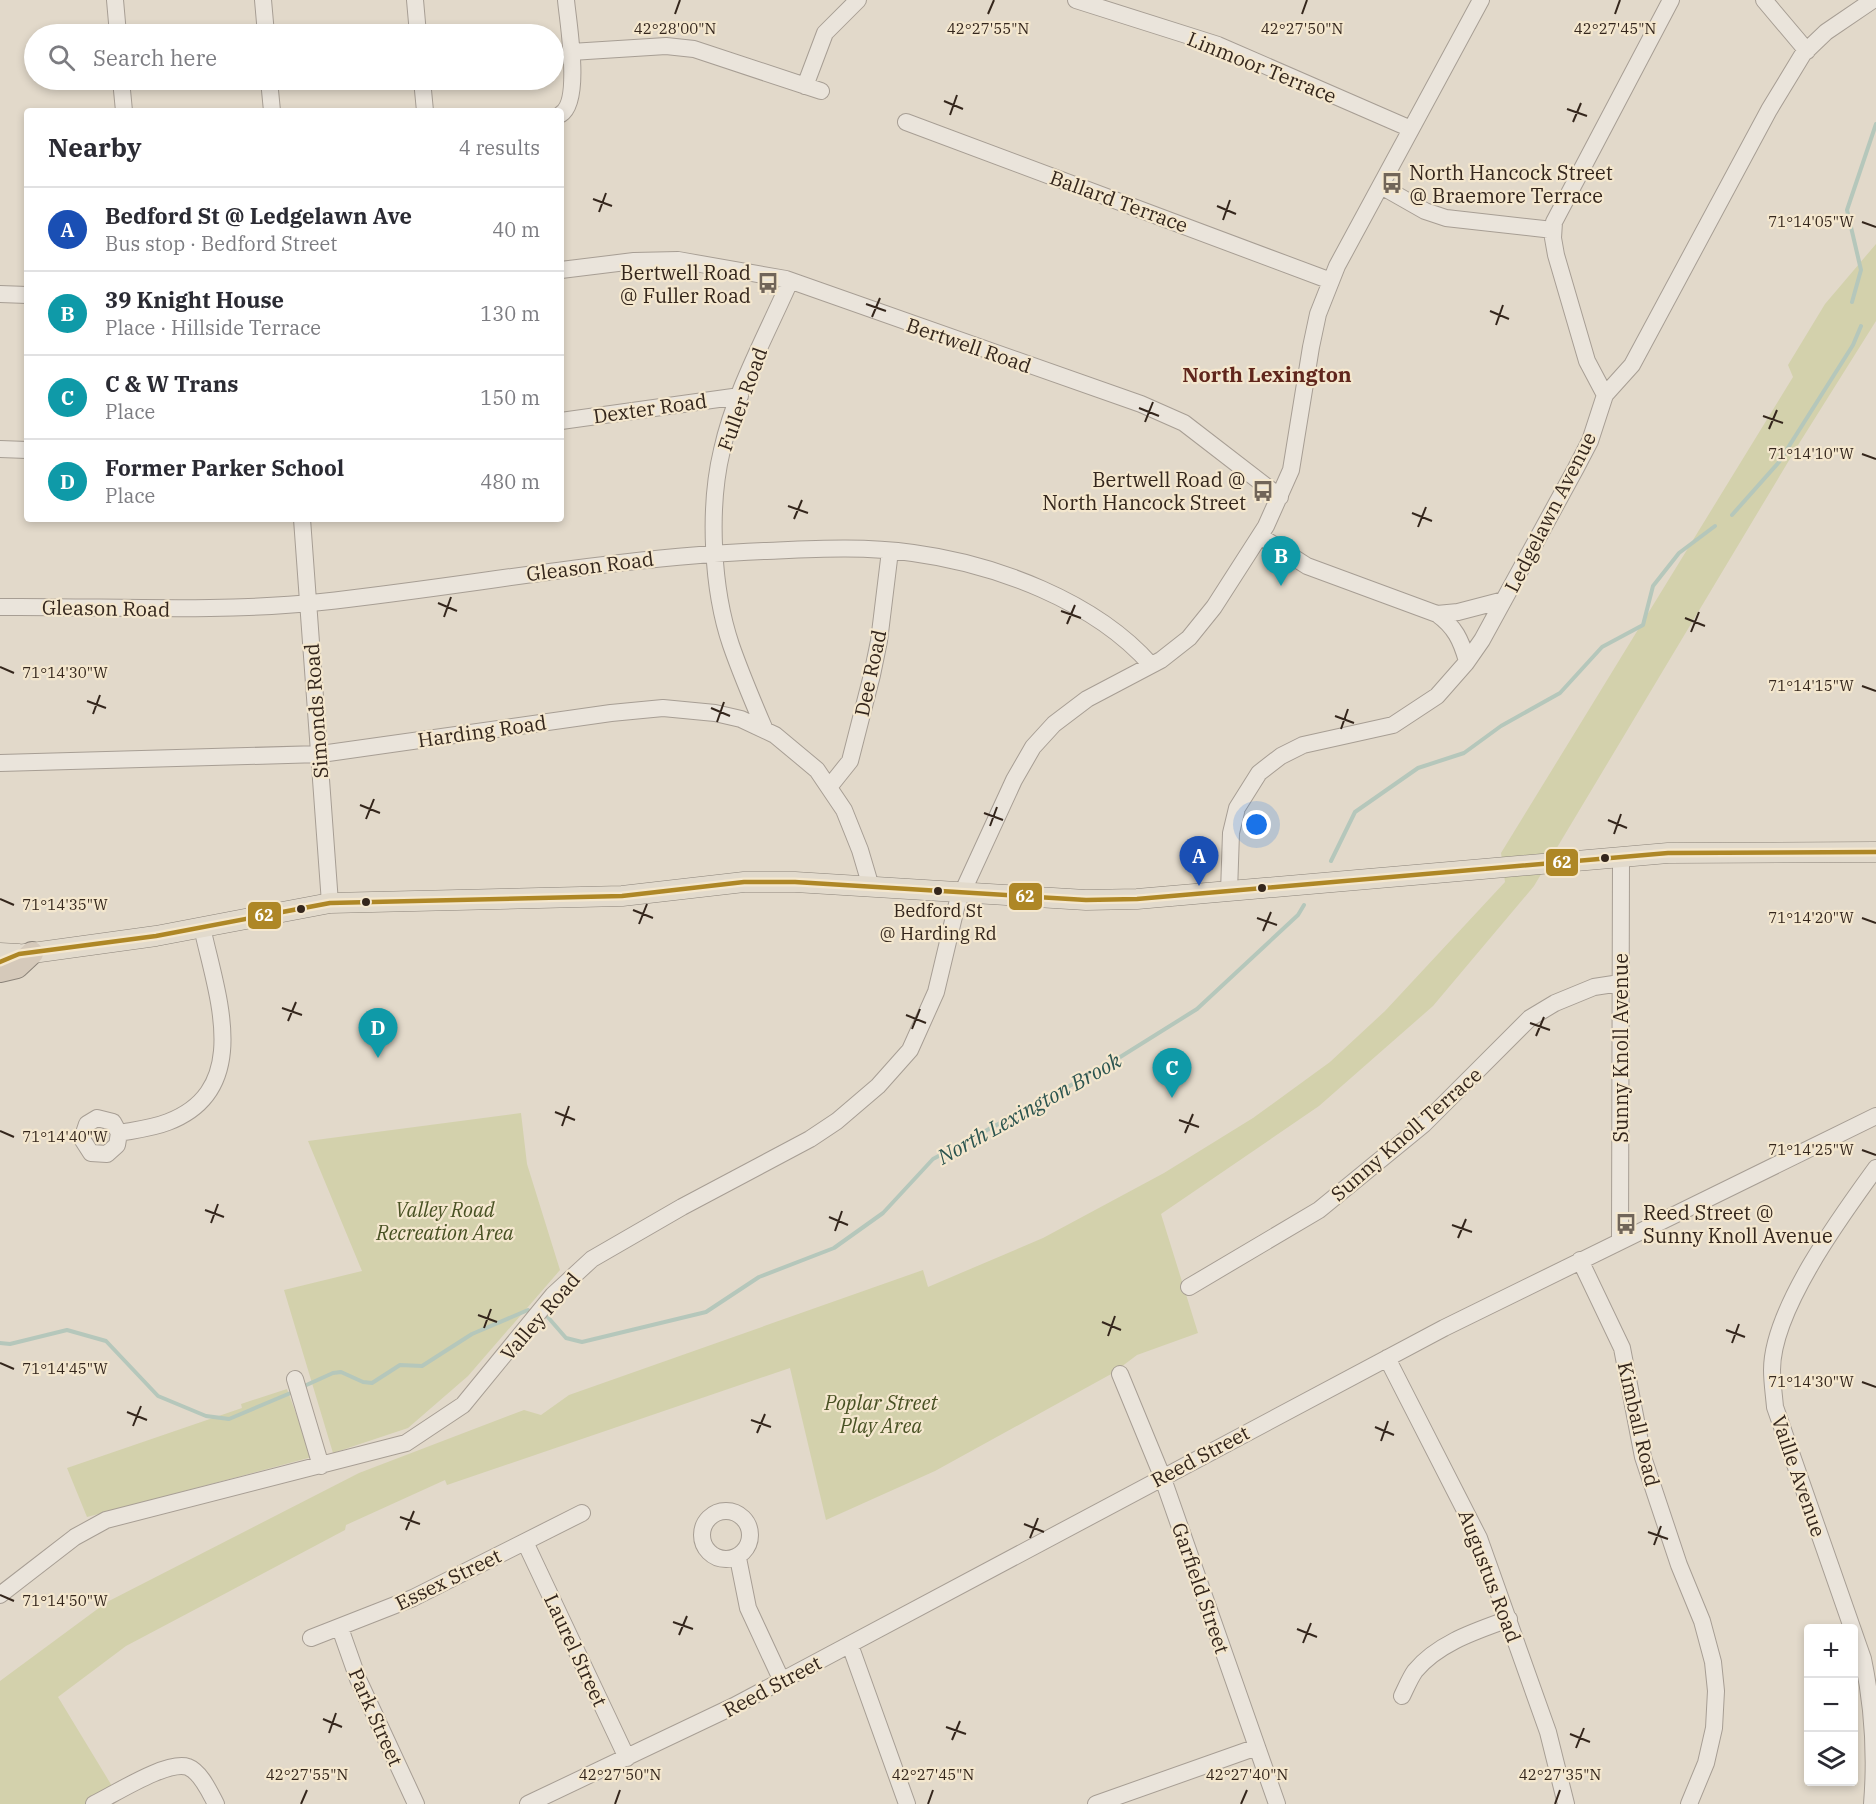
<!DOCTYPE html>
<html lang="en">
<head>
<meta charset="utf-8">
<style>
  :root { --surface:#fff; --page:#f7f7f7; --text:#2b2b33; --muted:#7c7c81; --line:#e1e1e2; --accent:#b45309 }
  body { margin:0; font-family:"IBM Plex Serif",serif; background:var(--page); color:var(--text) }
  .controls { position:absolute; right:18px; bottom:18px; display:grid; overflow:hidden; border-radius:6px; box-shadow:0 3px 9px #0003 }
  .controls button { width:54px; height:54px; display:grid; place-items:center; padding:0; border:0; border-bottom:2px solid var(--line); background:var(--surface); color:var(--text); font:30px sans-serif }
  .you { position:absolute; left:1257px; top:825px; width:21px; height:21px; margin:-15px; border:4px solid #fff; border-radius:50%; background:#1a73e8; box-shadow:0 0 0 9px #1a73e833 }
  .badge { display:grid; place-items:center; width:39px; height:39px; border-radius:50%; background:var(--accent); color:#fff; font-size:20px; font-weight:700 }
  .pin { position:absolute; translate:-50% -50px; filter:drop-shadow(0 2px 3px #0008) }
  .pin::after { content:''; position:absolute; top:32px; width:21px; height:18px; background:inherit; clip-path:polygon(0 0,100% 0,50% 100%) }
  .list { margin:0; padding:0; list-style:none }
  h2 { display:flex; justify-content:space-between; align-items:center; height:78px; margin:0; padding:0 24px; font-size:26px }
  h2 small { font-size:20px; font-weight:400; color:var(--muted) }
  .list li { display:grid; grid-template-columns:39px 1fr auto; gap:18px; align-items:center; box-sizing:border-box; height:84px; padding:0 24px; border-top:2px solid var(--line) }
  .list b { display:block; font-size:22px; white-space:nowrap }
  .list p { margin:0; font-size:20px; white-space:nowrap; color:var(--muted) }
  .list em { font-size:20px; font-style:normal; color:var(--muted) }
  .icon { flex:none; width:33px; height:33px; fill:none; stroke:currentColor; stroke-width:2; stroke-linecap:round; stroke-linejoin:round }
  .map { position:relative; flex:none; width:1876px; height:1804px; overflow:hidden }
  .search { position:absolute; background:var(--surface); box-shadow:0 3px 9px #0003; left:24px; top:24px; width:540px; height:66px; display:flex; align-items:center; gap:15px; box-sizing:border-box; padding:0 21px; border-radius:33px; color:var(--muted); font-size:22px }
  .panel { position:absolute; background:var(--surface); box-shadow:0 3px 9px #0003; left:24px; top:108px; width:540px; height:414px; border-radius:6px }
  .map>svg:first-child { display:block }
</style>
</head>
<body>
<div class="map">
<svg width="1876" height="1804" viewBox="0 0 1876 1804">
  <rect width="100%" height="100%" fill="#e2d9ca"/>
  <path fill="#d3d1ac" d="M1876 244V321L1800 442 1534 886 1433 1006 1319 1106 1161 1214 1198 1333 1137 1355 1113 1373 935 1471 826 1520 790 1368 447 1485 445 1480 346 1525 345 1530 126 1646 58 1697 115 1791 88 1804H0V1681L107 1602 359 1473 524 1410 541 1415 569 1395 923 1270 928 1287 1043 1238 1164 1173 1253 1118 1330 1062 1385 1011 1505 882 1501 853 1793 377 1788 365 1825 304Z
    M521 1113 527 1164 560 1270 468 1376 408 1428 333 1453 284 1290 362 1271 308 1141Z
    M287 1389 312 1457 87 1517 67 1468 242 1408 241 1404Z"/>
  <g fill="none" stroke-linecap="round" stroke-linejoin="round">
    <path stroke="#b5c7bb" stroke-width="4" d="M1852 302 1861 270 1847 210 1876 124
      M1732 515 1779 462 1853 345 1861 326
      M1331 861 1355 812 1418 768 1464 753 1501 726 1560 693 1602 647 1643 625 1653 586 1679 553 1715 526
      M546 1315 566 1338 582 1342 706 1312 759 1277 834 1248 883 1213 933 1159 1101 1069 1197 1009 1298 915 1304 905
      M0 1343 10 1344 67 1330 106 1341 158 1396 206 1416 229 1419 293 1392
      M302 1387 333 1373 341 1372 363 1382 372 1383 400 1365 422 1366 472 1334 528 1310"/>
    <defs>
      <path id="minor" d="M115 0 118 34
        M263 0 266 34
        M415 0 418 34
        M1076 0 1218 45 1411 129
        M1764 0 1807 51
        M571 52 666 46 694 49 821 91
        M121 80 124 111
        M269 80 272 111
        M422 80 425 111
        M805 86 825 33 858 0
        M561 114C582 101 568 23 566 0
        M906 122 1331 281
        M1381 186 1425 211 1446 218 1553 230
        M561 270 634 261 678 260 786 279 1141 404 1184 423 1280 497
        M0 294 27 295
        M1605 395 1587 361 1556 255 1553 238 1554 222 1671 0
        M561 421 740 396
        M0 449 27 450
        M302 519 330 903
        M1260 536 1307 566 1437 614C1455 627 1461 640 1467 661
        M0 607C107 606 214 613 321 602 469 586 615 557 764 551 814 549 863 546 913 553 995 564 1095 601 1151 665
        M1437 614 1458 612 1504 600
        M765 730C753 702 741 674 731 645 712 589 708 508 722 450 735 391 766 336 790 281
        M0 763 321 754 611 713 663 708 715 713 741 719 775 735 817 770 844 810 860 850 871 887
        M830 786 850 761 872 675 879 641 890 551
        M1229 892 1231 833 1237 808 1259 773 1281 756 1303 745 1393 725 1437 696 1466 663 1482 640 1576 468 1590 441 1605 395 1632 365 1769 110 1803 54 1826 32 1873 0
        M119 1133 113 1122 97 1118 87 1124 82 1139 91 1153 107 1154 117 1145 119 1133C135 1130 153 1128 168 1122 254 1089 216 993 202 927
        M1620 1239 1621 857
        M1580 1260 1622 1348 1643 1457 1679 1565 1702 1621 1713 1662 1716 1691 1714 1728 1706 1763 1689 1804
        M1189 1287 1319 1210 1424 1124 1530 1018 1555 1003 1594 987 1620 983
        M1387 1358 1479 1538 1548 1732 1566 1804
        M1120 1374 1162 1476 1277 1804
        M295 1379 321 1466
        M702 1535a24 24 0 1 1 48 0a24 24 0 1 1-48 0Z
        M525 1542 627 1758
        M738 1558 748 1608 781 1679
        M0 1595 75 1537 106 1520 406 1443 463 1405 553 1295 592 1259 682 1207 810 1139 837 1121 878 1086 910 1050 936 992 957 904 1014 780 1033 747 1054 724 1087 699 1161 660 1189 638 1214 607 1266 526 1291 470 1311 347 1318 314 1337 266 1481 0
        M340 1628 358 1679 416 1804
        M311 1638 413 1598 582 1513
        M850 1645 907 1804
        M1402 1696C1406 1688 1410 1678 1415 1671 1438 1643 1476 1631 1509 1619
        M94 1804C115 1794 167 1760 188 1767 201 1772 210 1793 216 1804
        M528 1804 734 1706 1444 1328 1876 1116
        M1096 1804 1257 1747
        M1872 1804C1876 1755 1873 1707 1863 1659L1775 1407C1774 1395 1772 1382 1772 1370 1772 1310 1841 1216 1876 1168"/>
      <path id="major" d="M0 953 19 954
        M18 955 156 936 330 903 622 896 744 882H795L1086 900 1137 899 1668 853 1876 852"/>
      <path id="highway" d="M0 971 17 967 32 953"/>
    </defs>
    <use href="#minor" stroke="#a79e94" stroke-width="18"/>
    <use href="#major" stroke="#8c847a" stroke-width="21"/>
    <use href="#highway" stroke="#8c847a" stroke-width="24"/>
    <use href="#minor" stroke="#eae4db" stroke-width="16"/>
    <use href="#major" stroke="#e2dacc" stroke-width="20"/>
    <use href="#highway" stroke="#d5c9ba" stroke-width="22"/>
    <defs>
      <path id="bus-1" d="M0 962 19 954 156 936 330 903 622 896 744 882H795L1086 900 1137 899 1668 853 1876 852"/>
    </defs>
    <use href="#bus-1" stroke="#f4e7ce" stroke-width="9"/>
    <use href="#bus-1" stroke="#ae8726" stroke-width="4.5"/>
  </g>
  <path fill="none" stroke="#34261c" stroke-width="2" d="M675 14 680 0M988 14 994 0M1302 14 1307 0M1615 14 1620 0M944 101 963 109M1567 109 1587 116M950 115 957 95M1573 122 1581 103M593 199 612 206M1217 206 1236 214M599 212 606 193M1223 220 1230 200M1862 222 1876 227M866 304 886 311M1490 311 1509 319M872 317 880 298M1496 325 1503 305M1139 408 1159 416M1763 416 1783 423M1145 422 1153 402M1769 429 1777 410M1862 454 1876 459M788 506 808 513M1412 513 1432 521M794 519 802 500M1418 527 1426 507M438 603 457 611M1061 611 1081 618M444 617 451 597M1685 618 1705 626M1067 624 1075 605M1691 632 1699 612M0 667 14 673M1862 686 1876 691M87 701 106 708M711 708 730 716M93 714 100 695M1335 716 1354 723M717 722 724 702M1341 729 1348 709M360 805 380 813M984 813 1003 820M366 819 374 799M1608 820 1627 828M990 826 997 807M1614 834 1621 814M0 899 14 905M633 910 653 918M1257 918 1277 925M1862 918 1876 923M639 924 647 904M1263 931 1271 912M282 1008 302 1015M906 1015 926 1023M288 1021 296 1002M1530 1023 1550 1030M912 1029 920 1009M1536 1036 1544 1017M555 1112 575 1120M1179 1120 1199 1127M562 1126 569 1106M0 1131 14 1137M1185 1133 1193 1114M1862 1150 1876 1155M205 1210 224 1217M829 1217 848 1225M211 1223 218 1204M1452 1225 1472 1232M835 1231 842 1211M1458 1238 1466 1219M478 1315 497 1322M1102 1322 1121 1330M484 1328 491 1309M1726 1330 1745 1337M1108 1336 1115 1316M1732 1343 1739 1324M0 1363 14 1369M1862 1382 1876 1387M127 1412 147 1420M751 1420 771 1427M133 1426 141 1406M1375 1427 1394 1435M757 1433 765 1414M1381 1441 1388 1421M400 1517 420 1524M1024 1524 1044 1532M406 1530 414 1511M1648 1532 1668 1539M1030 1538 1038 1518M1654 1545 1661 1526M0 1595 14 1601M673 1622 693 1629M1297 1629 1317 1637M679 1635 687 1616M1303 1643 1311 1623M323 1719 342 1727M946 1727 966 1734M329 1733 336 1713M1570 1734 1590 1742M952 1740 960 1721M1576 1748 1584 1728M301 1804 307 1790M615 1804 620 1790M928 1804 933 1790M1241 1804 1247 1790M1555 1804 1560 1790"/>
  <defs>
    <symbol id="bus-bare" viewBox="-9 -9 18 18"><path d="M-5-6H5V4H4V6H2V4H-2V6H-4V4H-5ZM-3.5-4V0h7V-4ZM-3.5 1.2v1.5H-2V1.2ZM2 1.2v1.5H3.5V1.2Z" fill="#716559" stroke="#f4e7ce" stroke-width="2.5" paint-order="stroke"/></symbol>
  </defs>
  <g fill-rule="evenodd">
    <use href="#bus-bare" x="1377" y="168" width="30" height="30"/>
    <use href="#bus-bare" x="753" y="268" width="30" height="30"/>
    <use href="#bus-bare" x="1248" y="476" width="30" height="30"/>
    <use href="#bus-bare" x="1611" y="1209" width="30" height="30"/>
  </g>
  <g fill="#34261c" stroke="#f4e7ce" stroke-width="2">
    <circle cx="1605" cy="858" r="5"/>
    <circle cx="1262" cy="888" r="5"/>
    <circle cx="938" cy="891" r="5"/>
    <circle cx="366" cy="902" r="5"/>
    <circle cx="301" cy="909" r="5"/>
  </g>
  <g text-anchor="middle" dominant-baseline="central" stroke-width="4.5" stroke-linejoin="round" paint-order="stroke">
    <g font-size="18" fill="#34261c" stroke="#f4e7ce">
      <text x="938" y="910">Bedford St<tspan x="938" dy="23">@ Harding Rd</tspan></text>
    </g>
    <g font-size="20" fill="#34261c" stroke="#f4e7ce">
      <text transform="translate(1262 67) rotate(22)">Linmoor Terrace</text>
      <text transform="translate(1119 201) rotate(20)">Ballard Terrace</text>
      <text transform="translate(969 345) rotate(19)">Bertwell Road</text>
      <text transform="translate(742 399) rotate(-70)">Fuller Road</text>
      <text transform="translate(650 408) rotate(-8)">Dexter Road</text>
      <text transform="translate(1550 512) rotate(-63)">Ledgelawn Avenue</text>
      <text transform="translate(590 566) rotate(-7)">Gleason Road</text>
      <text transform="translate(106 608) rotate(1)">Gleason Road</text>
      <text transform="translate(870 673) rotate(-78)">Dee Road</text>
      <text transform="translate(316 711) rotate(-94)">Simonds Road</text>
      <text transform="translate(482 731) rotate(-8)">Harding Road</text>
      <text transform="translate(1620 1048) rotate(-90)">Sunny Knoll Avenue</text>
      <text transform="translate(1406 1134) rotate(-41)">Sunny Knoll Terrace</text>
      <text transform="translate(540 1316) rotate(-49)">Valley Road</text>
      <text transform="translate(1639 1424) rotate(77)">Kimball Road</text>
      <text transform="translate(1200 1456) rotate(-28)">Reed Street</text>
      <text transform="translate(1799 1476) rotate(71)">Vaille Avenue</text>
      <text transform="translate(1490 1576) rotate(69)">Augustus Road</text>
      <text transform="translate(448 1579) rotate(-26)">Essex Street</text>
      <text transform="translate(1201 1588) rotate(71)">Garfield Street</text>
      <text transform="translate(576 1650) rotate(65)">Laurel Street</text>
      <text transform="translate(772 1686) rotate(-28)">Reed Street</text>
      <text transform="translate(376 1717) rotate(66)">Park Street</text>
    </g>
    <g font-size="20" fill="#34261c" stroke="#f4e7ce" text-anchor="start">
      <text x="1409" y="172">North Hancock Street<tspan x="1409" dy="23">@ Braemore Terrace</tspan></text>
      <text x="751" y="272" text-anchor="end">Bertwell Road<tspan x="751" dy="23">@ Fuller Road</tspan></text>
      <text x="1246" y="479" text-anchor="end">Bertwell Road @<tspan x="1246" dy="23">North Hancock Street</tspan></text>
      <text x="1643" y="1212">Reed Street @<tspan x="1643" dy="23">Sunny Knoll Avenue</tspan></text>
    </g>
    <g font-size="20" font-style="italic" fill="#485123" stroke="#f4e7ce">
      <text x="445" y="1209">Valley Road<tspan x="445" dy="23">Recreation Area</tspan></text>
      <text x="881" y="1402">Poplar Street<tspan x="881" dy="23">Play Area</tspan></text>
    </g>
    <g font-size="21" font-weight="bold" fill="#60261c" stroke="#f4e7ce">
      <text x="1267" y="374">North Lexington</text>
    </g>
    <g font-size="21" font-style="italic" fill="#2b544f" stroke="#f4e7ce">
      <text transform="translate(1029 1108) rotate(-29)">North Lexington Brook</text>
    </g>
  </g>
  <g font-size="15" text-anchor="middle" fill="#34261c" stroke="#f4e7ce" stroke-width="4.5" stroke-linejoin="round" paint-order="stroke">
    <text x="675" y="34">42°28'00"N</text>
    <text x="988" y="34">42°27'55"N</text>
    <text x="1302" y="34">42°27'50"N</text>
    <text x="1615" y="34">42°27'45"N</text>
    <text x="1811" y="227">71°14'05"W</text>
    <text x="1811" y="459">71°14'10"W</text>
    <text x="65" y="678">71°14'30"W</text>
    <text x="1811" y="691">71°14'15"W</text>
    <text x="65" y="910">71°14'35"W</text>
    <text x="1811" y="923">71°14'20"W</text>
    <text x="65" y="1142">71°14'40"W</text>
    <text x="1811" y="1155">71°14'25"W</text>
    <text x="65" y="1374">71°14'45"W</text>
    <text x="1811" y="1387">71°14'30"W</text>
    <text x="65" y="1606">71°14'50"W</text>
    <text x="307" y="1780">42°27'55"N</text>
    <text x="620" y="1780">42°27'50"N</text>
    <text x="933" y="1780">42°27'45"N</text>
    <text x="1247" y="1780">42°27'40"N</text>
    <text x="1560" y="1780">42°27'35"N</text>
  </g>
  <g stroke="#f4e7ce" stroke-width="2">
    <rect x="1545" y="848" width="34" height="29" rx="6" fill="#ae8726"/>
    <rect x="1008" y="882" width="35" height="29" rx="6" fill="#ae8726"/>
    <rect x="247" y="901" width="35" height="29" rx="6" fill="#ae8726"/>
  </g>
  <g font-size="16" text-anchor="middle" font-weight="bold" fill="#fff">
    <text x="1562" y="868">62</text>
    <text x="1025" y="902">62</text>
    <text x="264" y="921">62</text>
  </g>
</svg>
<div class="controls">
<button>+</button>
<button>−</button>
<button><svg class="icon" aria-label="layers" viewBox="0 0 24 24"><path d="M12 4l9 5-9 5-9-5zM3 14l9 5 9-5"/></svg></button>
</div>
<div class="you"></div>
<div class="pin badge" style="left:1199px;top:886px;background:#1a4fb4">A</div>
<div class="pin badge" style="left:1281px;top:586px;background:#0f9aa8">B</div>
<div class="pin badge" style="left:1172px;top:1098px;background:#0f9aa8">C</div>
<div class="pin badge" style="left:378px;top:1058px;background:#0f9aa8">D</div>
<div class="search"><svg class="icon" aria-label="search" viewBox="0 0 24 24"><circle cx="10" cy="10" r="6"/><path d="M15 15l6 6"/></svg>Search here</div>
<section class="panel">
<h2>Nearby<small>4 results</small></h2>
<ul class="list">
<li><span class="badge" style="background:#1a4fb4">A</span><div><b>Bedford St @ Ledgelawn Ave</b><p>Bus stop · Bedford Street</p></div><em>40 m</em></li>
<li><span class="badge" style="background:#0f9aa8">B</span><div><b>39 Knight House</b><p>Place · Hillside Terrace</p></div><em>130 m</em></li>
<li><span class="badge" style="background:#0f9aa8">C</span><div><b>C &amp; W Trans</b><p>Place</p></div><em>150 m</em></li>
<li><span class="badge" style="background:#0f9aa8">D</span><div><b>Former Parker School</b><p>Place</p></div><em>480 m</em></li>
</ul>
</section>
</div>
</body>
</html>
